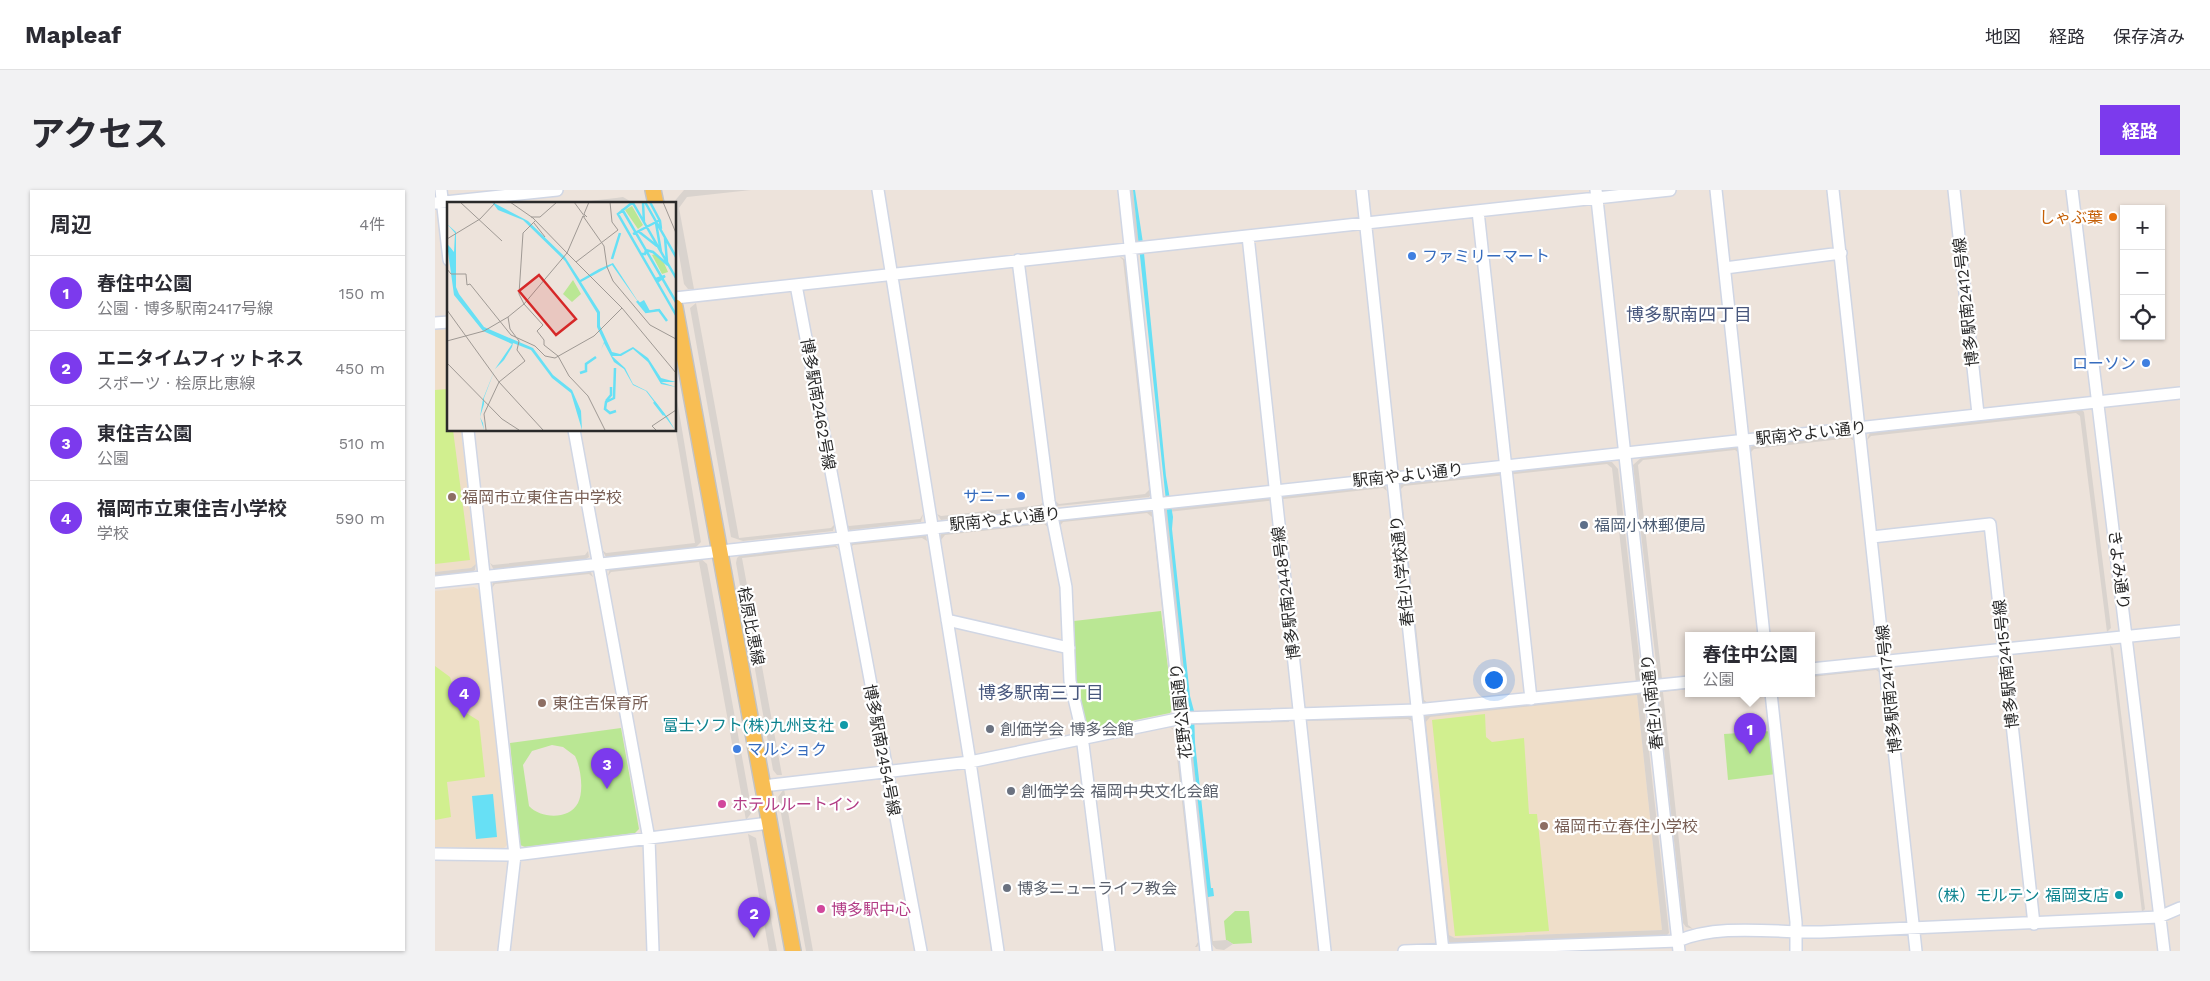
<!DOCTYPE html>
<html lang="ja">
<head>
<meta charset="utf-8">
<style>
  :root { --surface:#fff; --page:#f2f2f3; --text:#2b2b33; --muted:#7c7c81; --line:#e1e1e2; --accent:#7c3aed }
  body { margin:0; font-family:"Work Sans","Noto Sans JP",sans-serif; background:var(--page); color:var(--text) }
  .controls { position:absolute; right:15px; top:15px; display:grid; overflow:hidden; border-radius:0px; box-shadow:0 1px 4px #0004 }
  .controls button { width:45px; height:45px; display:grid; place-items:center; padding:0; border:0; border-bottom:1px solid var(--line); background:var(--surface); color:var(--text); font:25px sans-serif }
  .you { position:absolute; left:1058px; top:489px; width:18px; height:18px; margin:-12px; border:4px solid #fff; border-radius:50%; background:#1a73e8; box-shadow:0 0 0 8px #1a73e833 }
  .badge { display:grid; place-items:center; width:32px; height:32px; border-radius:50%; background:var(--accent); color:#fff; font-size:16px; font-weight:700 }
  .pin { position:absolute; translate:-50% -41px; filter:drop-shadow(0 1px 2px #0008) }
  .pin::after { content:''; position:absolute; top:26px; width:18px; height:15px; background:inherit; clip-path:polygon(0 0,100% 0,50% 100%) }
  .popup { position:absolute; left:1250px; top:442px; width:130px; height:65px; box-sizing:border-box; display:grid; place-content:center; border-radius:0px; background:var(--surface); filter:drop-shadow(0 1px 4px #0005); font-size:16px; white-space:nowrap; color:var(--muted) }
  .popup b { font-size:19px; color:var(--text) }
  .popup::after { content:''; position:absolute; left:50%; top:100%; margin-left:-10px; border:10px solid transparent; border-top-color:var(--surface) }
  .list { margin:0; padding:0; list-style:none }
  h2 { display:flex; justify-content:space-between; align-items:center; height:65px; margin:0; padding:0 20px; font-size:21px }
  h2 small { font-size:16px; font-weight:400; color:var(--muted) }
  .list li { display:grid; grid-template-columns:32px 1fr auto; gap:15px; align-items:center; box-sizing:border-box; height:75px; padding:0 20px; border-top:1px solid var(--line) }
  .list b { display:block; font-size:19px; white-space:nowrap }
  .list p { margin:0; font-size:16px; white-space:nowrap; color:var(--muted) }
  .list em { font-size:16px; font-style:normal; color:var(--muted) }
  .icon { flex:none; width:28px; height:28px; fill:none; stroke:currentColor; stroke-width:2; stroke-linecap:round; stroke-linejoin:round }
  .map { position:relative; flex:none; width:1745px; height:761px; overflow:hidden; border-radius:0px }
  header { display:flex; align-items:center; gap:30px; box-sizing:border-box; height:70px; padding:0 25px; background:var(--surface); border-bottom:1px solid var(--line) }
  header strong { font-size:24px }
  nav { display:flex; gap:28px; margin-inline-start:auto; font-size:18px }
  .intro { display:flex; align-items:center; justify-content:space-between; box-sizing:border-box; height:120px; padding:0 30px }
  h1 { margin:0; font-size:35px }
  .button { padding:12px 22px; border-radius:0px; background:var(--accent); color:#fff; font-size:18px; font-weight:700 }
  main { display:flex; gap:30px; padding:0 30px }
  aside { flex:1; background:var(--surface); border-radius:0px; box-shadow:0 1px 4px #0004 }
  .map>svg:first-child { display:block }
</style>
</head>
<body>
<header>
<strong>Mapleaf</strong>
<nav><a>地図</a><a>経路</a><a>保存済み</a></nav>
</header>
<div class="intro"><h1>アクセス</h1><a class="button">経路</a></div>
<main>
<aside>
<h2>周辺<small>4件</small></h2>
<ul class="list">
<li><span class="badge">1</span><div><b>春住中公園</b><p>公園 · 博多駅南2417号線</p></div><em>150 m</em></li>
<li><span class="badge">2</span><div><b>エニタイムフィットネス</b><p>スポーツ · 桧原比恵線</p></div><em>450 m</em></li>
<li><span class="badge">3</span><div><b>東住吉公園</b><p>公園</p></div><em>510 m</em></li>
<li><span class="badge">4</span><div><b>福岡市立東住吉小学校</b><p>学校</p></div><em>590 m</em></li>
</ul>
</aside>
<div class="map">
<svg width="1745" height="761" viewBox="0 0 1745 761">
  <rect width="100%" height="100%" fill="#ede3db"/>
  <path fill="#efdec9" d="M12 139 14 240H26L41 374 36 378 0 382V140Z
    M39 397 44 400 72 655 68 659 0 657V401Z
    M1202 505 1227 740 1020 748 1014 745 991 532 995 527Z"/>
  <path fill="#bae794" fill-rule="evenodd" d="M726 421 738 519 735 523 656 539 652 537 640 490 639 431Z
    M186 538 204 639 200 643 90 657 85 655 75 553ZM117 555 128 557 140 566C146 578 149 601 143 613 134 630 106 629 94 616L88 575 97 561Z
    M1337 541 1341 584 1293 590 1289 544Z
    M800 721H814L817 753 798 754 791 750 789 731Z"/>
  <path fill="#d1ef8f" d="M13 199 14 240H18L35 370 0 374V200Z
    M0 476 15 487 25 519 44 531 50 587 12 592 16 627 0 630Z
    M1050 524 1051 547 1057 552 1089 548 1094 624H1102L1114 741 1020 746 997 530Z"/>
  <path fill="#d9d3ce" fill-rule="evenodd" d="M249 0H316L252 7 244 18 259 99H253L249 94 240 41V14H237Z
    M694 0H698L704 53 700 52Z
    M188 7 200 14H127L181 8Z
    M684 66 691 70 716 304 714 307 622 316 619 310 624 314 710 304 714 300 688 70Z
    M261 113 304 348 396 338 400 334 398 341 308 351 296 347 255 118Z
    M240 198 266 352 260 358 171 367 167 360 171 363 260 353 240 237Z
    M1646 219 1649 222 1676 438 1672 442 1645 226 1641 223 1436 246 1432 250 1435 242Z
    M1416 245 1419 251 1415 248 1319 259 1315 263V258L1318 255Z
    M1301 257 1303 258 1305 264 1300 260 1208 270 1203 275 1227 489H1223L1198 275 1207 267Z
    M1163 271 1177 272 1183 279 1207 492 1201 493 1177 278 1172 274 1080 284 969 296 966 299 989 510 993 513 989 515 986 513 964 293Z
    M950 295 952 301 948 298 733 322 755 521H750L730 319Z
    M609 311V316L607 319 506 330 502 324 506 326 605 315Z
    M714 320 718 323 740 519 735 523 738 519 717 327 712 323 628 332 624 337 625 329Z
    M488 324 486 332 415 340 411 337 410 333 414 336 485 329Z
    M610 331 613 332 614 338 609 334 510 345 506 350 505 346 507 343Z
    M487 345 491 346 492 351 487 348 418 355 415 359 417 352Z
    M400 354 404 360 400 357 307 368 347 585H342L338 580 301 373 302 368 305 365Z
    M153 361 154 367 151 369 59 380 55 373 58 375 150 365Z
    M265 368 272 374 274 384 317 622 311 630 264 372 176 382 173 386 175 378Z
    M41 374 40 380 37 382 0 387V382L36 378Z
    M155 380 158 387 154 384 60 394 57 398 58 391Z
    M1675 455 1678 458 1710 719 1707 722Z
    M1441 476 1447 482 1473 721H1470L1445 483 1441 480 1376 487V484Z
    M1254 497V499L1228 502 1253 735 1258 739 1251 737 1248 733 1223 504 1227 500Z
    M1205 502 1208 506 1234 743 1232 745 1017 756 1011 747 988 527 994 525ZM1202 505 1227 740 1020 748 1014 745 991 532 995 527Z
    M974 526 978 527V532L973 529 870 531 873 529Z
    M854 529V532L755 535 778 751 792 750 798 754 789 760 781 759 775 752 752 533Z
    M735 537 742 540 765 753 762 757H760L763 752 739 541Z
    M349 599 378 761H371L343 607Z
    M313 644 321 648 342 761H334Z"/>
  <path fill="#67e0f5" d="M698 0H700L708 53 731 286 738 327 737 339 755 506 759 521 760 553 776 698H778L779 706 773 707Z
    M58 604 62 647 41 649 37 606Z"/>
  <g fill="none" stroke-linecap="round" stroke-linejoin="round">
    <defs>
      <path id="minor" d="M6 0 14 70
        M443 0 535 572 563 761
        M689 0 771 761
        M927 0 1008 761
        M1161 0 1244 761
        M1281 0 1329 445
        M1398 0 1481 761
        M1519 0 1543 224
        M1637 0 1729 761
        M0 13 122 0
        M1043 21 1096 509
        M813 46 890 761
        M583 70 614 311 631 397 635 491 646 538 674 761
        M1290 78 1406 63
        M361 95 486 761
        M240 108 1235 0
        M0 133 14 132
        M33 240 80 665 69 761
        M139 240 214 649 218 761
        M1437 347 1555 334 1599 734
        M0 392 1745 203
        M512 430 634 458
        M1376 479 1745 441
        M1336 503 1361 732V761
        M328 596 535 572 747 528 981 520 1254 492
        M0 664 80 665 334 633
        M969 761 1243 751C1284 733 1342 743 1386 742 1499 738 1612 733 1724 727L1745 718"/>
      <path id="major" d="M218 0 221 14
        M240 117 358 761"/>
    </defs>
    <use href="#minor" stroke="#d0d6e4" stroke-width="14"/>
    <use href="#major" stroke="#c3c3c3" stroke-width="18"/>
    <use href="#minor" stroke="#fff" stroke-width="11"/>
    <use href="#major" stroke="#f8be54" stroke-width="15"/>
  </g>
  <circle fill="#e8710a" stroke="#fff" stroke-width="2" cx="1678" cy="27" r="5"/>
  <g fill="#3f7fe0" stroke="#fff" stroke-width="2">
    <circle cx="977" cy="66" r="5"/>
    <circle cx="1711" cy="173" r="5"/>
    <circle cx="586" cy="306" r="5"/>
    <circle cx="302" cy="559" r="5"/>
  </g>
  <g fill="#8d6e63" stroke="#fff" stroke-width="2">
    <circle cx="17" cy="307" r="5"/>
    <circle cx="107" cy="513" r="5"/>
    <circle cx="1109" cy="636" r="5"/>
  </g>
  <circle fill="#5c6f8a" stroke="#fff" stroke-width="2" cx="1149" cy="335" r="5"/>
  <g fill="#0f9aa8" stroke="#fff" stroke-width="2">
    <circle cx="409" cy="535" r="5"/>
    <circle cx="1684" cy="705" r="5"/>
  </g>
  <g fill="#6b7280" stroke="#fff" stroke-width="2">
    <circle cx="555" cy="539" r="5"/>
    <circle cx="576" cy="601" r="5"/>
    <circle cx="572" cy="698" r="5"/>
  </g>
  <g fill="#d1479c" stroke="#fff" stroke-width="2">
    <circle cx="287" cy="614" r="5"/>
    <circle cx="386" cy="719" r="5"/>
  </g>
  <g text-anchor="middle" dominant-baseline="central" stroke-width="4.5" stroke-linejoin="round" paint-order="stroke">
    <g font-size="16" fill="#c56008" stroke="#fff" text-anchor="end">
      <text x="1668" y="27">しゃぶ葉</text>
    </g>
    <g font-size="16" fill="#366cbe" stroke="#fff" text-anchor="start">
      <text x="987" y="66">ファミリーマート</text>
      <text x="1701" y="173" text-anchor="end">ローソン</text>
      <text x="576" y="306" text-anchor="end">サニー</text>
      <text x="312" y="559">マルショク</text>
    </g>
    <g font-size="16" fill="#2a2a2a" stroke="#fff">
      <text transform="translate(1531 112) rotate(-96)">博多駅南2412号線</text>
      <text transform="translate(383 214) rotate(80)">博多駅南2462号線</text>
      <text transform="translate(1376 243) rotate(-6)">駅南やよい通り</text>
      <text transform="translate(973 285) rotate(-6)">駅南やよい通り</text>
      <text transform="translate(570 329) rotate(-6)">駅南やよい通り</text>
      <text transform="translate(1684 380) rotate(83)">きよみ通り</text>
      <text transform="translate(967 381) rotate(-96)">春住小学校通り</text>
      <text transform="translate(851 403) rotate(-97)">博多駅南2448号線</text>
      <text transform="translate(316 436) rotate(79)">桧原比恵線</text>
      <text transform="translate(1571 474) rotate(-96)">博多駅南2415号線</text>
      <text transform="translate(1454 499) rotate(-96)">博多駅南2417号線</text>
      <text transform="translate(1217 512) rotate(-96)">春住小南通り</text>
      <text transform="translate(746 521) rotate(-96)">花野公園通り</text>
      <text transform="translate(447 560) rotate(79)">博多駅南2454号線</text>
    </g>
    <g font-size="16" fill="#785e54" stroke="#fff" text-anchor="start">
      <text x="27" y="307">福岡市立東住吉中学校</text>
      <text x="117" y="513">東住吉保育所</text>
      <text x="1119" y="636">福岡市立春住小学校</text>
    </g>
    <g font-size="16" fill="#4e5e75" stroke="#fff" text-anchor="start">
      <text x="1159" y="335">福岡小林郵便局</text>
    </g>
    <g font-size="16" fill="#0d838f" stroke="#fff" text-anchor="end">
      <text x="399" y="535">富士ソフト(株)九州支社</text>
      <text x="1674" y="705">（株）モルテン 福岡支店</text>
    </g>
    <g font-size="16" fill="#5b616d" stroke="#fff" text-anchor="start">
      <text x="565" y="539">創価学会 博多会館</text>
      <text x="586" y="601">創価学会 福岡中央文化会館</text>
      <text x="582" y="698">博多ニューライフ教会</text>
    </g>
    <g font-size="16" fill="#b23c85" stroke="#fff" text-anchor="start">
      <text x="297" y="614">ホテルルートイン</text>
      <text x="396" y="719">博多駅中心</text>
    </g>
    <g font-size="18" fill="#48577d" stroke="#fff">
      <text x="1254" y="124">博多駅南四丁目</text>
      <text x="606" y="502">博多駅南三丁目</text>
    </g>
  </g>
  <g transform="translate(12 12)">
    <rect width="229" height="229" fill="#ede3db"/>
    <path d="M185 4 196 23 191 27 178 8ZM208 52 217 61 221 70 215 72 205 53ZM126 78 134 92 125 100 116 92Z" fill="#bae794"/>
    <path d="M45 0 81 19 118 55 133 78 152 67 166 61 192 101 197 98 203 109 211 107 213 108 220 119 212 108 200 110 196 107 165 63 134 80 153 110V124L165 150 173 152 186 145 201 156 214 176 229 180H214L229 185 214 182 201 160 186 147 174 154H165L178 166 186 182 200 189 221 216 228 228 199 189 186 183 177 167 167 160 157 141 154 148 157 140 150 125V111L118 59 76 18 51 8ZM0 22 9 30V85L12 92 37 125 86 146 106 173 125 188 134 209 135 228 124 191 105 176 84 148 66 141 65 145 57 158 48 167 37 196V202L33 215 36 221 37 228 33 215 36 197 48 167 65 142 36 129 7 93 0 42 7 50 8 31Z" fill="#67e0f5"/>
    <path fill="none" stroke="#67e0f5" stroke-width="2.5" d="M186 0 171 12 229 113M198 0 229 55M203 0 213 19 214 27M186 1 229 76M196 1 197 21M175 7 229 100M209 21 214 50M191 29 210 44M186 32 213 18M218 36 220 60M0 44 3 47 6 53 0 44M194 52H198L199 48 206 50 221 63M165 57 173 31M209 77 218 74 210 80M190 99 199 110 212 108 220 119M168 166 167 196 159 200 158 207 163 211 169 209M133 171 139 169V162L149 155M159 199 164 193V185M207 200 217 213"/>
    <path fill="none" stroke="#9f9994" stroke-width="1" d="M13 0 55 39M63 0 86 16 120 51M127 0 138 15M216 0 229 31M84 15H93L110 0M140 15 137 12 142 0M88 19 76 31 72 92 77 102 61 115 63 127 72 139 70 148 78 159 52 180 96 228M87 21 98 35M0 37 33 17 49 0M120 51 136 14 157 44 160 65 166 79 203 123 229 137M129 60 171 28 165 20 163 0M0 67 4 72H19L20 83M20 83 23 82 64 133 88 144 98 154 108 156 147 134 175 106M0 108 52 180 37 212 39 228M0 139 37 129 61 115M0 161 55 217 72 228M158 228 141 194 122 174 111 154 97 143V138L90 129 96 123 77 102 120 51 175 106 229 171M209 228 205 224 229 208"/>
    <path fill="#d62828" fill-opacity="0.15" stroke="#d62828" stroke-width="2.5" d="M92 73 129 117 109 133 72 89Z"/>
    <rect width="229" height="229" fill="none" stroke="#2a2a2a" stroke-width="2.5"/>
  </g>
</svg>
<div class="controls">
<button>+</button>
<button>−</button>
<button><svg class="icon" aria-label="locate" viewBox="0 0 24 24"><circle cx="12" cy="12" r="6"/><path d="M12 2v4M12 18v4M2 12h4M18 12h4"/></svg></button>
</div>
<div class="you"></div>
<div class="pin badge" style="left:1315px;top:564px">1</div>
<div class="popup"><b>春住中公園</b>公園</div>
<div class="pin badge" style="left:319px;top:748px">2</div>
<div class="pin badge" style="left:172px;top:599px">3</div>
<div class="pin badge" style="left:29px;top:528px">4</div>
</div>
</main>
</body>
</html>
